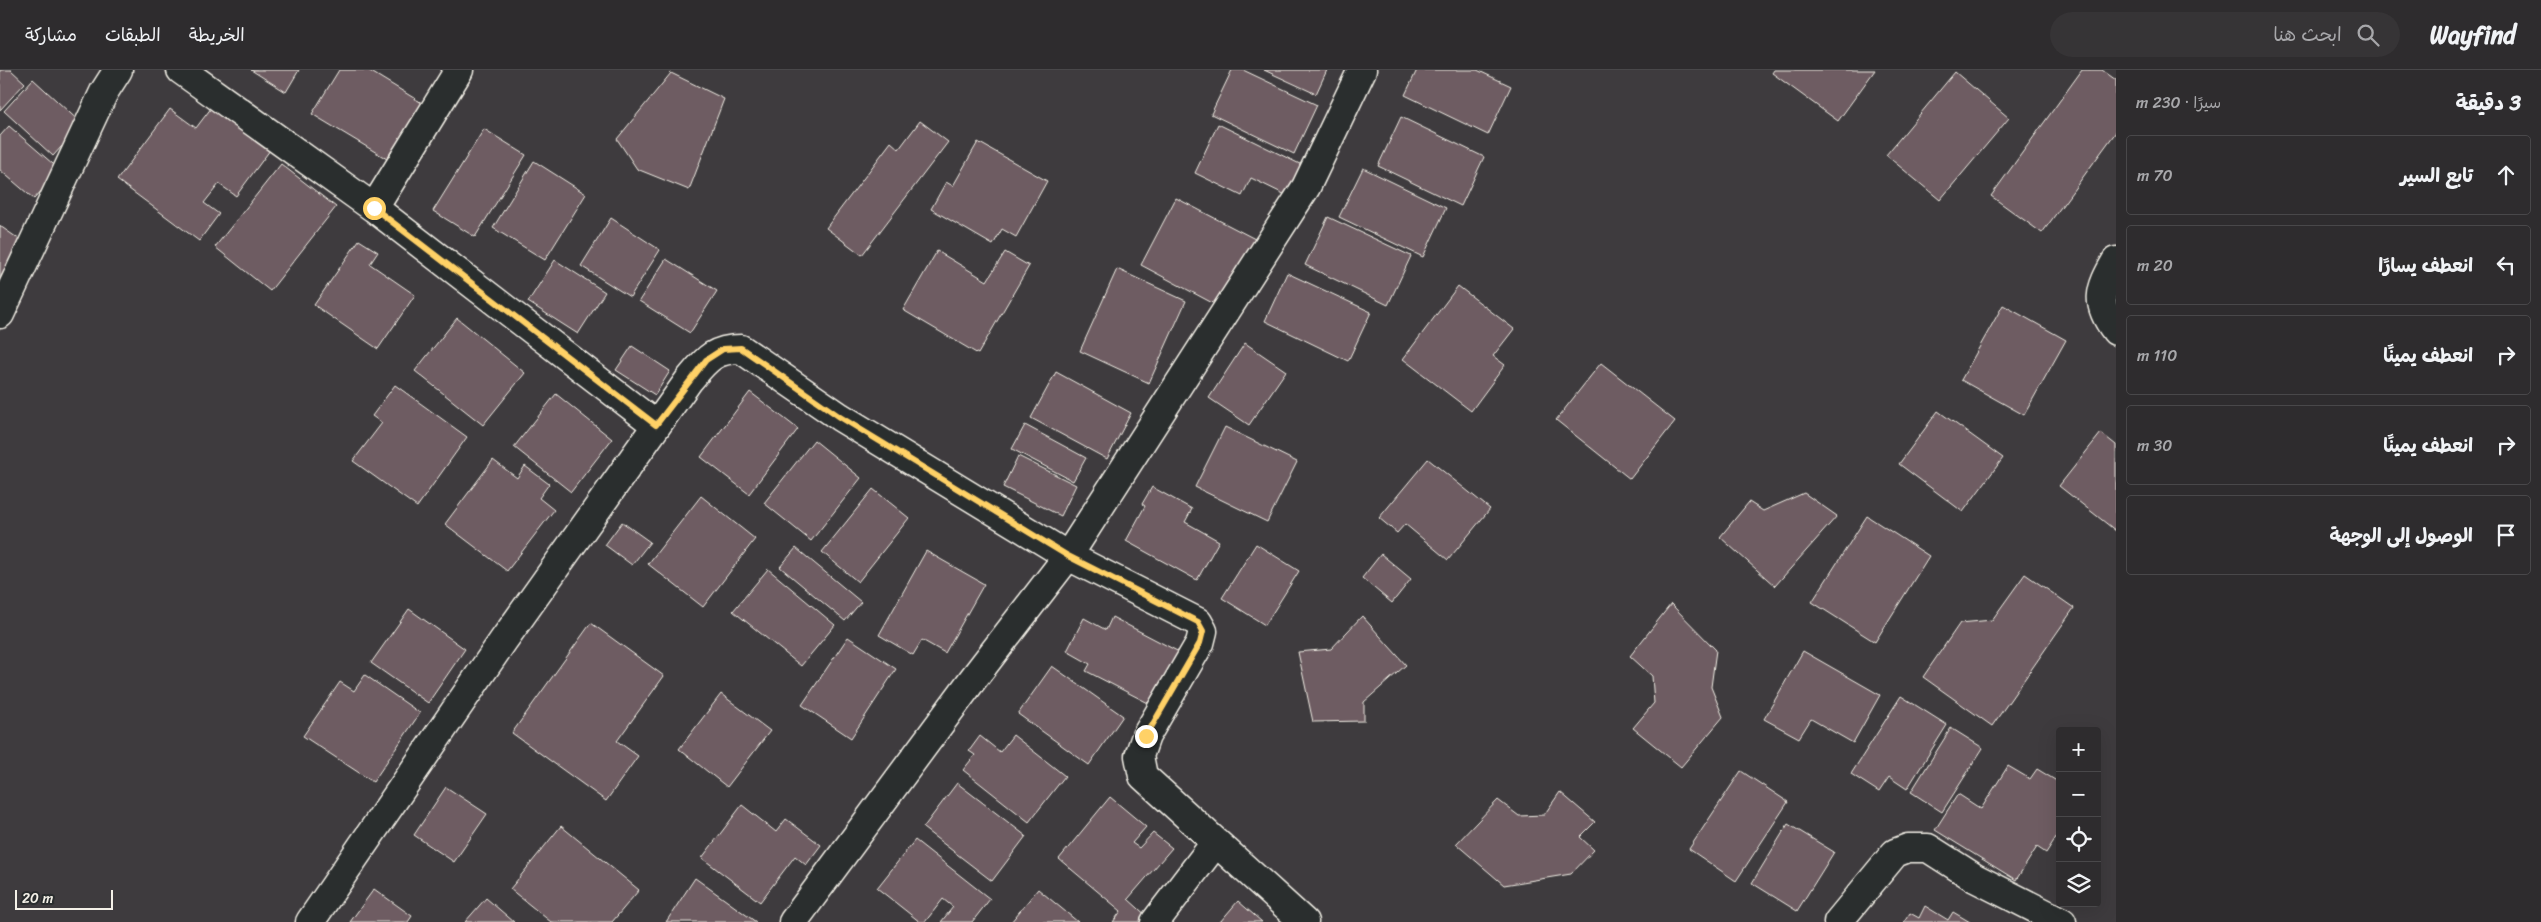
<!DOCTYPE html>
<html lang="ar">
<head>
<meta charset="utf-8">
<style>
  :root { --surface:#2e2c2e; --page:#363436; --text:#f1f3f6; --muted:#a7a7aa; --line:#49484a }
  body { margin:0; font-family:Sriracha,"Playpen Sans Arabic",sans-serif; background:var(--page); color:var(--text); direction:rtl }
  .controls { position:absolute; right:15px; bottom:15px; display:grid; overflow:hidden; border-radius:5px; box-shadow:0 5px 20px #0002 }
  .controls button { width:45px; height:45px; display:grid; place-items:center; padding:0; border:0; border-bottom:1px solid var(--line); background:var(--surface); color:var(--text); font:25px sans-serif }
  .scale { position:absolute; left:15px; bottom:12px; width:98px; box-sizing:border-box; padding-left:5px; border:2px solid #f4f1e8; border-top:0; font-size:14px; line-height:18px; white-space:nowrap; color:#f4f1e8; -webkit-text-stroke:4px #2a2d2e; paint-order:stroke }
  .stop { position:absolute; width:15px; height:15px; margin:-11px; border:4px solid #ffd166; border-radius:50%; background:#fff }
  .stop.end { background:#ffd166; border-color:#fff; box-shadow:0 1px 5px #0008 }
  .list { margin:0; padding:0; list-style:none }
  h2 { display:flex; justify-content:space-between; align-items:center; height:65px; margin:0; padding:0 20px; font-size:21px }
  h2 small { font-size:16px; font-weight:400; color:var(--muted) }
  .list li { display:grid; grid-template-columns:32px 1fr auto; gap:15px; align-items:center; box-sizing:border-box; height:80px; margin:0 10px 10px; padding:0 10px; border:1px solid var(--line); border-radius:5px }
  .list b { display:block; font-size:19px; white-space:nowrap }
  .list em { font-size:16px; font-style:normal; color:var(--muted) }
  .icon { flex:none; width:28px; height:28px; fill:none; stroke:currentColor; stroke-width:2; stroke-linecap:round; stroke-linejoin:round }
  .map { position:relative; flex:none; width:2116px; height:852px; overflow:hidden; direction:ltr }
  header { display:flex; align-items:center; gap:30px; box-sizing:border-box; height:70px; padding:0 25px; background:var(--surface); border-bottom:1px solid var(--line) }
  header strong { font-size:24px }
  nav { display:flex; gap:28px; margin-inline-start:auto; font-size:18px }
  .search { width:350px; height:45px; background:var(--page); display:flex; align-items:center; gap:12px; box-sizing:border-box; padding:0 18px; border-radius:28px; color:var(--muted); font-size:19px }
  main { display:flex }
  aside { flex:1; background:var(--surface) }
  .map>svg:first-child { display:block }
</style>
</head>
<body>
<header>
<strong>Wayfind</strong>
<div class="search"><svg class="icon" aria-label="search" viewBox="0 0 24 24"><circle cx="10" cy="10" r="6"/><path d="M15 15l6 6"/></svg>ابحث هنا</div>
<nav><a>الخريطة</a><a>الطبقات</a><a>مشاركة</a></nav>
</header>
<main>
<aside>
<h2>3 دقيقة<small>سيرًا · 230 m</small></h2>
<ul class="list">
<li><svg class="icon" aria-label="ahead" viewBox="0 0 24 24"><path d="M12 20V5M6 11l6-6 6 6"/></svg><div><b>تابع السير</b></div><em>70 m</em></li>
<li><svg class="icon" aria-label="left" viewBox="0 0 24 24"><path d="M17 20v-9H6M10 6l-5 5 5 5"/></svg><div><b>انعطف يسارًا</b></div><em>20 m</em></li>
<li><svg class="icon" aria-label="right" viewBox="0 0 24 24"><path d="M7 20v-9h11M14 6l5 5-5 5"/></svg><div><b>انعطف يمينًا</b></div><em>110 m</em></li>
<li><svg class="icon" aria-label="right" viewBox="0 0 24 24"><path d="M7 20v-9h11M14 6l5 5-5 5"/></svg><div><b>انعطف يمينًا</b></div><em>30 m</em></li>
<li><svg class="icon" aria-label="arrive" viewBox="0 0 24 24"><path d="M6 21V4h12l-3 4 3 4H6"/></svg><div><b>الوصول إلى الوجهة</b></div></li>
</ul>
</aside>
<div class="map">
<svg width="2116" height="852" viewBox="0 0 2116 852">
  <rect width="100%" height="100%" fill="#3e3b3e"/>
  <filter id="ink" filterUnits="userSpaceOnUse"><feTurbulence type="fractalNoise" baseFrequency=".02" numOctaves="2"/><feDisplacementMap in="SourceGraphic" scale="10" xChannelSelector="R" yChannelSelector="G"/><feConvolveMatrix kernelMatrix="1 2 1 2 8 2 1 2 1" color-interpolation-filters="sRGB"/></filter>
  <g filter="url(#ink)">
    <path fill="#6e5c62" stroke="#f4f1e8" d="M0 0H11L25 13 0 40Z
      M251 0H299L286 22Z
      M339 0H368L422 33 387 89 312 44Z
      M1232 0H1243L1317 35 1294 84 1211 44Z
      M1264 0H1327L1316 24Z
      M1417 0H1477L1511 16 1488 65 1405 25Z
      M1774 0H1875L1838 51 1772 3Z
      M2082 0H2102L2116 10V62L2042 163 1991 126Z
      M1955 2 2009 48 1940 130 1886 85Z
      M671 3 724 29 689 120 637 99 617 69Z
      M33 9 82 54 53 86 4 41Z
      M215 33 273 76 236 126 219 114 204 133 219 144 199 171 117 110 170 39 196 58Z
      M1401 47 1484 87 1461 136 1378 96Z
      M920 51 948 72 862 185 826 158 891 72 899 79Z
      M1218 54 1308 98 1294 129 1251 108 1242 126 1195 103Z
      M9 56 60 100 34 129 0 100V66Z
      M484 59 526 85 475 167 433 141Z
      M978 72 1047 111 1016 167 1002 159 993 175 931 139 946 112 953 116Z
      M534 91 586 124 545 190 493 158Z
      M281 94 336 137 270 221 215 177Z
      M1363 98 1446 138 1423 187 1339 147Z
      M1176 128 1255 169 1220 237 1141 195Z
      M1328 147 1411 186 1388 235 1305 195Z
      M611 148 660 180 630 227 581 196Z
      M0 156 26 174 0 210Z
      M359 170 378 182 370 194 415 225 378 279 314 235Z
      M937 181 987 211 1005 182 1029 196 978 284 903 240Z
      M666 189 717 221 690 263 639 231Z
      M555 190 605 222 578 264 528 232Z
      M1117 199 1186 231 1149 313 1080 281Z
      M1287 203 1371 242 1348 291 1265 251Z
      M1458 216 1514 259 1493 286 1505 295 1471 341 1403 289Z
      M2003 235 2066 270 2024 345 1961 310Z
      M457 248 525 303 483 355 415 301Z
      M1245 273 1286 301 1249 355 1209 328Z
      M632 276 670 301 655 325 616 300Z
      M1601 293 1675 351 1630 409 1556 350Z
      M1056 302 1131 343 1107 389 1031 348Z
      M395 315 467 367 417 437 353 391 382 353 372 346Z
      M750 322 798 359 749 424 701 387Z
      M556 324 612 369 571 422 514 377Z
      M1938 341 2003 388 1963 442 1899 394Z
      M1025 355 1086 388 1073 411 1012 379Z
      M1225 357 1297 392 1267 452 1195 417Z
      M2101 363 2116 375V461L2059 416Z
      M814 370 861 408 811 471 764 433Z
      M1018 386 1076 415 1061 446 1003 417Z
      M1428 389 1490 439 1448 490 1405 454 1397 463 1379 448Z
      M493 390 517 408 525 396 549 414 539 428 554 440 507 501 445 454Z
      M1152 417 1192 439 1185 452 1219 471 1197 510 1126 471 1145 436 1142 434Z
      M873 419 909 448 858 512 822 482Z
      M1804 423 1837 446 1775 516 1720 467 1749 432 1763 441Z
      M701 426 755 469 703 537 648 494Z
      M1867 446 1929 486 1875 572 1812 532Z
      M622 452 650 472 632 495 605 475Z
      M1256 474 1299 501 1265 555 1222 528Z
      M796 478 861 532 845 551 780 497Z
      M926 481 984 514 945 583 922 570 913 585 879 565Z
      M1381 484 1411 509 1392 533 1362 508Z
      M768 499 835 555 801 596 733 541Z
      M2025 504 2074 538 1992 656 1923 607 1960 553 1992 550Z
      M1671 534 1716 580 1711 617 1723 647 1681 697 1633 658 1654 633 1652 606 1630 586Z
      M409 539 465 579 428 633 371 593Z
      M1362 546 1406 595 1364 632V651L1313 652 1298 582 1331 579Z
      M1112 547 1181 583 1154 636 1086 601 1090 594 1067 581 1084 548 1106 560Z
      M591 553 664 606 617 671 638 686 606 731 512 663Z
      M848 567 896 599 851 668 802 635Z
      M1803 581 1880 625 1853 673 1811 649 1799 668 1764 649Z
      M1052 596 1123 646 1089 695 1018 644Z
      M365 605 420 643 373 712 303 666 340 612 354 621Z
      M721 624 770 661 727 717 679 679Z
      M1901 626 1947 655 1907 719 1889 707 1879 722 1851 704Z
      M1951 658 1983 678 1942 742 1911 722Z
      M1013 665 1065 706 1029 752 963 700 975 685 969 681 980 666 1000 682Z
      M2008 696 2030 709 2037 699 2060 713V761L2046 783 2037 777 2016 810 1935 760 1958 724 1981 739Z
      M1741 701 1788 732 1736 811 1689 779Z
      M957 713 1026 766 992 811 923 758Z
      M446 717 487 744 454 792 414 765Z
      M1560 722 1595 752 1580 767 1594 780 1571 804 1504 815 1456 774 1498 730 1519 746 1544 745Z
      M1110 727 1146 757 1132 773 1139 778 1153 763 1172 778 1128 829 1149 848 1146 852H1113L1121 841 1059 789Z
      M742 735 776 762 786 749 821 775 806 795 795 786 760 832 702 788Z
      M1788 754 1834 782 1797 841 1752 813Z
      M561 756 639 820 612 852H551L510 819Z
      M915 770 990 829 972 852H941L953 837 943 829 925 852H920L877 818Z
      M695 808 756 852H666Z
      M374 819 412 846 408 852H350Z
      M1038 819 1078 852H1011Z
      M486 828 514 852H465Z
      M1238 831 1262 852H1220Z
      M1925 836 1948 850 1953 842 1970 852H1904L1910 843 1919 848Z"/>
    <g fill="none" stroke-linecap="round" stroke-linejoin="round">
      <defs>
        <path id="minor" d="M181 0 374 138 656 355
          M374 138 459 0
          M2116 191C2099 220 2095 234 2116 261
          M0 244 104 22 118 0
          M310 852 503 571 689 310C706 290 713 279 741 279L840 347 1068 486 1198 552 1203 561 1200 573 1146 666 1139 686 1143 706 1304 852
          M793 852 973 609 1068 486 1306 117 1362 0
          M1155 852 1216 772
          M1838 852 1895 783 1908 778H1928L1975 808 2062 852"/>
      </defs>
      <use href="#minor" stroke="#f4f1e8" stroke-width="31"/>
      <use href="#minor" stroke="#2a2d2e" stroke-width="28"/>
    </g>
  </g>
  <g fill="none" stroke-linecap="round" stroke-linejoin="round" filter="url(#ink)">
    <path stroke="#ffd166" stroke-width="6" d="M374 138 656 355 706 290 723 279 741 278 840 347 1068 486 1198 552 1203 561 1200 573 1146 666"/>
  </g>
</svg>
<div class="controls">
<button>+</button>
<button>−</button>
<button><svg class="icon" aria-label="locate" viewBox="0 0 24 24"><circle cx="12" cy="12" r="6"/><path d="M12 2v4M12 18v4M2 12h4M18 12h4"/></svg></button>
<button><svg class="icon" aria-label="layers" viewBox="0 0 24 24"><path d="M12 4l9 5-9 5-9-5zM3 14l9 5 9-5"/></svg></button>
</div>
<div class="scale">20 m</div>
<div class="stop" style="left:374px;top:138px"></div>
<div class="stop end" style="left:1146px;top:666px"></div>
</div>
</main>
</body>
</html>
